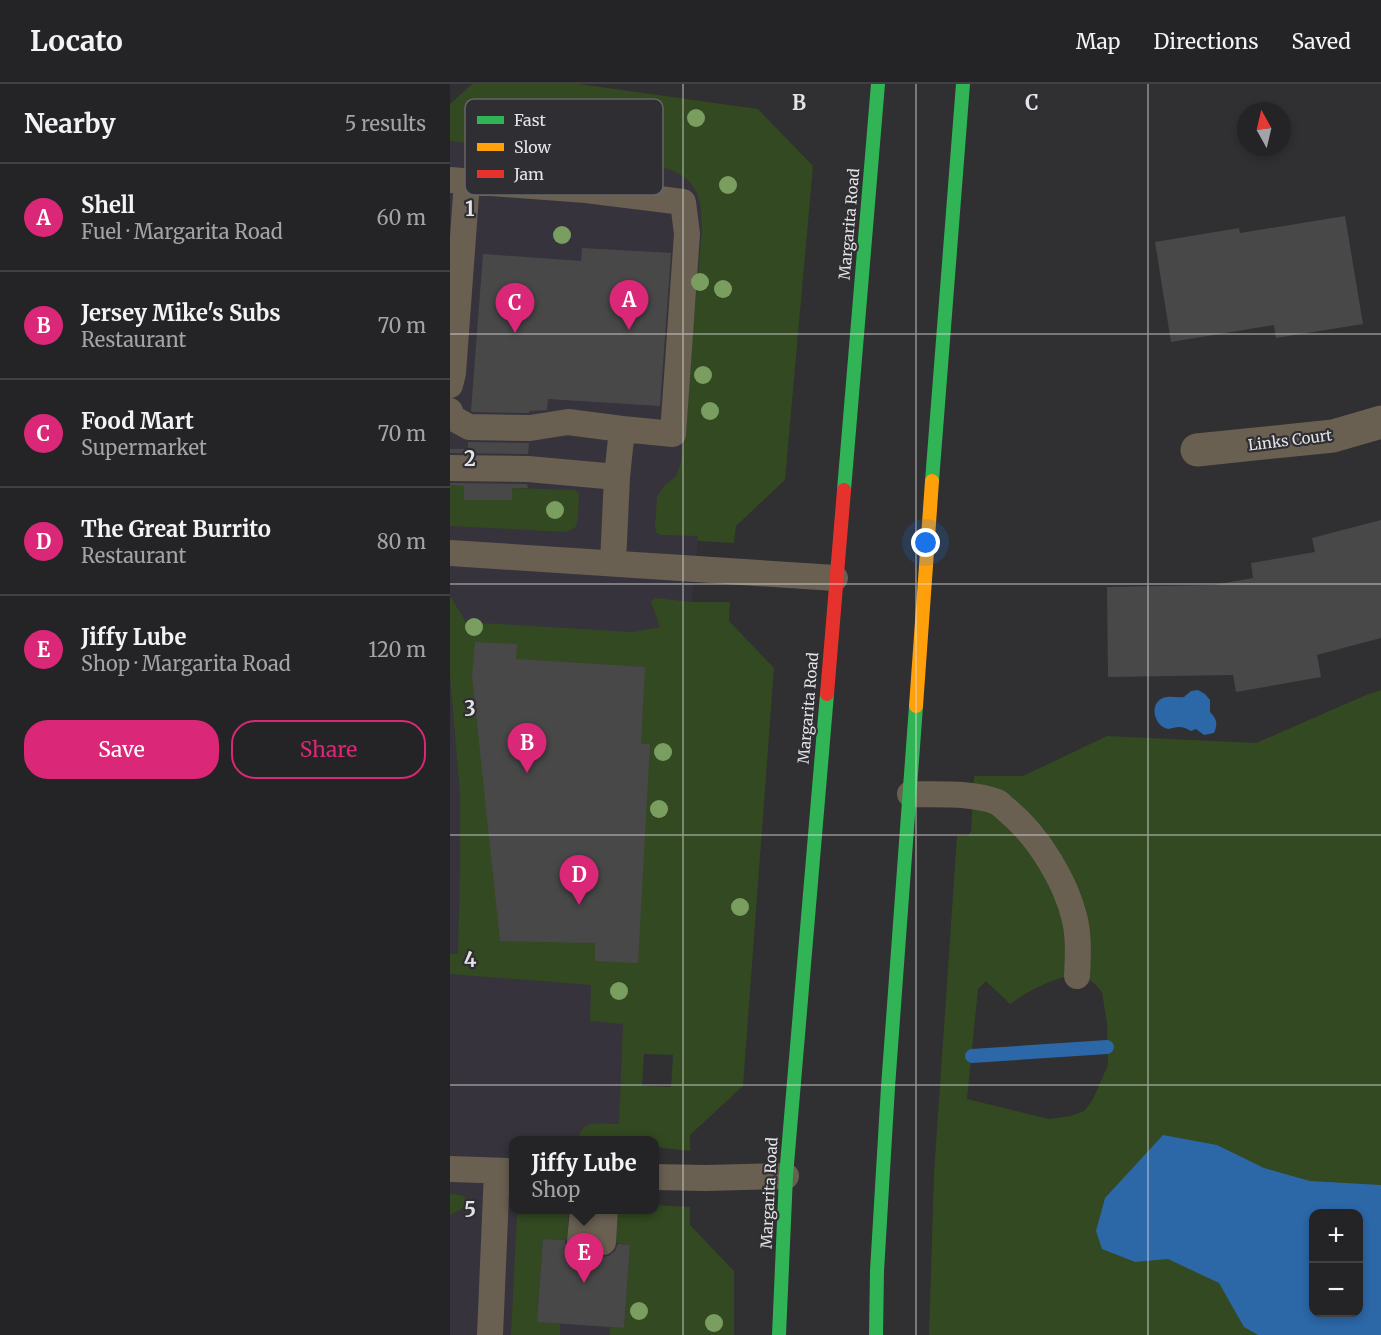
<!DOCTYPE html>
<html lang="en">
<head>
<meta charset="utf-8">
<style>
  :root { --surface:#242325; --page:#302f32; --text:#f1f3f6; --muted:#a3a4a7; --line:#414042; --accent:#db2777 }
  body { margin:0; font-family:Merriweather,serif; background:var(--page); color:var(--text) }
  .controls { position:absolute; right:18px; bottom:18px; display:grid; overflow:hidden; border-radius:12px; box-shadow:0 3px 9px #0003 }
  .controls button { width:54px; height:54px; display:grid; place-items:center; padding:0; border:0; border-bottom:2px solid var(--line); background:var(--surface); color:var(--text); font:30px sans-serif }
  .compass { position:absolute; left:787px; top:18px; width:54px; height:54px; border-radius:50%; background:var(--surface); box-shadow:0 3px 9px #0003; rotate:352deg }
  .you { position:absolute; left:476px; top:459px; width:21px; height:21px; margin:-15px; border:4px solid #fff; border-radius:50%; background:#1a73e8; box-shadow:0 0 0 9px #1a73e833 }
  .badge { display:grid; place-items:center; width:39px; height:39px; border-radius:50%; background:var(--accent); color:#fff; font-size:20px; font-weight:700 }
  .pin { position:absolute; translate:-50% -50px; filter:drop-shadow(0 2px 3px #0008) }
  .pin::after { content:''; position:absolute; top:32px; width:21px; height:18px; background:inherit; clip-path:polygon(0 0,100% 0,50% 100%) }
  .popup { position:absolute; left:59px; top:1052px; width:150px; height:78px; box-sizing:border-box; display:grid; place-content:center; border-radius:12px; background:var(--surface); filter:drop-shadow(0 2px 4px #0005); font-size:20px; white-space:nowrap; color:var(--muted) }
  .popup b { font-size:22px; color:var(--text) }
  .popup::after { content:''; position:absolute; left:50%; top:100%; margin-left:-12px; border:12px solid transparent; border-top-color:var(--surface) }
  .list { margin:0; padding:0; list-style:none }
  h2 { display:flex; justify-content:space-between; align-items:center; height:78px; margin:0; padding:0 24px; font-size:26px }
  h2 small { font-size:20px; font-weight:400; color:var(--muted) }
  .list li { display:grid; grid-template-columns:39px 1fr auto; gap:18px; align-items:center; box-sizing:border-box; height:108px; padding:0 24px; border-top:2px solid var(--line) }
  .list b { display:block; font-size:22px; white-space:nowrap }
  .list p { margin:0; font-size:20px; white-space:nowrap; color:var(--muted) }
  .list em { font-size:20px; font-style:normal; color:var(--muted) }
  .actions { display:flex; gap:12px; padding:18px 24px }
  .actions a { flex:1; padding:14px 0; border:2px solid var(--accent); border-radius:24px; text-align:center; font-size:21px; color:var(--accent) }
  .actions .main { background:var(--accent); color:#fff }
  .map { position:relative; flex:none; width:931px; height:1251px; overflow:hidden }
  header { display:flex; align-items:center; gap:36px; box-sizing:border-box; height:84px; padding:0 30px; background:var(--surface); border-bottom:2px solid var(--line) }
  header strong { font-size:28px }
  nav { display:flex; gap:33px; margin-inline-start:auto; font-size:21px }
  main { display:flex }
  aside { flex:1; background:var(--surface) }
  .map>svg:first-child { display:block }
</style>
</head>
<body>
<header>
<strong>Locato</strong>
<nav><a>Map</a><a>Directions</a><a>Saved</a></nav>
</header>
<main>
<aside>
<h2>Nearby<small>5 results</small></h2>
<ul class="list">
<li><span class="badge">A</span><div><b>Shell</b><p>Fuel · Margarita Road</p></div><em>60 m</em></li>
<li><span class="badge">B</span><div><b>Jersey Mike's Subs</b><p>Restaurant</p></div><em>70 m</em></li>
<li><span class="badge">C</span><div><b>Food Mart</b><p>Supermarket</p></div><em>70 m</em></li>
<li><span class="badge">D</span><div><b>The Great Burrito</b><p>Restaurant</p></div><em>80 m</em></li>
<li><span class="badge">E</span><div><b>Jiffy Lube</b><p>Shop · Margarita Road</p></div><em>120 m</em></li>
</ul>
<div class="actions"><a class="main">Save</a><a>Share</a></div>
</aside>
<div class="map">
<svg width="931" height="1251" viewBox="0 0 931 1251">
  <rect width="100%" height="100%" fill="#302f31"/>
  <path fill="#36333d" d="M22 0H129L270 41 248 457 194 970 187 1056H63V1126H180L205 1251H0V20Z"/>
  <path fill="#324921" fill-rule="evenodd" d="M22 0H129L308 25 363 82 335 396 286 442 284 459 248 457V452L210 451 206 448 205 443 207 413 214 402 226 392 231 378 252 146C251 133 252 116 244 104 234 87 212 83 194 79L0 57V20Z
    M0 401 14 402V416H61L62 404 125 406 129 410 128 435 125 444 116 448 0 442Z
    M0 512 16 538 183 548 210 543 201 518 205 514 241 518H280L279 537 324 584 293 1002 240 1051V1067L205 1063 204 1056H128C131 1033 153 1041 169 1040L173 940 140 937 141 901 0 890V870H8L10 785V709L0 592ZM194 970 223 971 221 1003 192 1002Z
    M931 606V1251H479L484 1089 507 752H518L521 747 524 692H573L657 652 806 659 916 611ZM615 893 637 894 645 900 652 908 657 940 658 981 642 1017 634 1027 621 1032 599 1035 517 1015 528 905 536 897 560 920C579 907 593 899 615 893ZM864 1130H908V1228H864Z
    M0 1110 12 1111 20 1117 19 1121 0 1131Z
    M205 1121 240 1123V1141L284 1187V1251H160V1243L174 1244 180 1161 166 1159 168 1130 170 1126H204Z
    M70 1126H119L117 1156 93 1155 87 1238 110 1240V1251H61L67 1130Z"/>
  <path fill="#2c67a7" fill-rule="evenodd" d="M748 606 755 610 760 616V628C767 635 768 640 764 649L754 651 746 645 741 647C734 643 730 642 723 644 721 644 720 645 718 645 705 643 699 622 711 615 718 611 726 614 734 613L741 607Z
    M713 1051 767 1061 814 1084 860 1097 931 1101V1251H808L794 1243 769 1199 718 1175 685 1178 652 1165 646 1147 655 1114ZM864 1130H908V1228H864Z"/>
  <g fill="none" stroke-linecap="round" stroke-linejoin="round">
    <path stroke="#2c67a7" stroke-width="14" d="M522 972 657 963"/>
  </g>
  <path fill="#494849" d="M895 132 913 240 826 254 824 241 721 258 705 158 789 144 790 149Z
    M132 164 221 169 210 322 98 315 97 326 79 327V329L23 328 21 327 33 170 131 177Z
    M18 358 79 359 78 370 0 369V365H18Z
    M0 399 77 400 78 404H62V416H14V402L0 401Z
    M931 436V554L867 571 871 593 786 608 783 591 658 593 657 503 764 501 803 494 801 479 865 468 862 454Z
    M25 558 67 560 66 575 195 583 191 660H200L188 879 145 877V859L50 857 22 592Z
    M93 1155 115 1156 116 1163 121 1169 129 1172 136 1171 141 1167 145 1171 151 1173 159 1172 165 1167 168 1160 180 1161 174 1244 87 1238Z"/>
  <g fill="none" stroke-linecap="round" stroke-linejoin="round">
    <path stroke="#696051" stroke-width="26" d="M0 96 136 106 233 118 237 150 223 350 172 345 118 338 80 344 19 343 1 333 0 327
      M0 301 3 289 17 98
      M0 384 78 385 167 393
      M0 469 385 494
      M163 479 167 393 172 345
      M460 710C488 711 521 708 547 718 551 720 554 724 558 727 588 752 616 797 625 836 629 855 628 873 627 892
      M0 1085 63 1087
      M204 1093 255 1094 336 1092
      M130 1157 133 1126
      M153 1158 155 1126
      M40 1251 47 1087"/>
    <path stroke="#696051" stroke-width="33" d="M747 366 883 352 931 338"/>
    <path stroke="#30b455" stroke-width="14" d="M482 397 513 0
      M394 406 428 0
      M329 1251 336 1092 377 610
      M426 1251 427 1187 438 1003 466 622"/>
    <path stroke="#ff9f0a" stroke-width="14" d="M466 622 482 397"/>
    <path stroke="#e5322d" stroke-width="14" d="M377 610 394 406"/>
  </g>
  <g fill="#799e60">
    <circle cx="246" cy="34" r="9"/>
    <circle cx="31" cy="46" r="9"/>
    <circle cx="278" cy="101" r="9"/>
    <circle cx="112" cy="151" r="9"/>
    <circle cx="250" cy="198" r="9"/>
    <circle cx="273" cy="205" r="9"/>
    <circle cx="253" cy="291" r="9"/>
    <circle cx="260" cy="327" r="9"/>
    <circle cx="105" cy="426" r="9"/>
    <circle cx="24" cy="543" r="9"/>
    <circle cx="213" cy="668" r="9"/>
    <circle cx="209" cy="725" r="9"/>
    <circle cx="290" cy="823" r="9"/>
    <circle cx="169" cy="907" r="9"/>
    <circle cx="189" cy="1227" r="9"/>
    <circle cx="264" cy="1239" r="9"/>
  </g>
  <path fill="none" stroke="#e4e3e6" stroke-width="1.5" stroke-opacity="0.55" d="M233 0V1251M466 0V1251M698 0V1251M0 250H931M0 500H931M0 751H931M0 1001H931"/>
  <g text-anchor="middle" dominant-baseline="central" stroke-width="4.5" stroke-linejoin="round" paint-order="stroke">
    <g font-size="15" fill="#e4e3e6" stroke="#2f2e32">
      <text transform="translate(399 140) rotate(-85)">Margarita Road</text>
      <text transform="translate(840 356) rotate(-7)">Links Court</text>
      <text transform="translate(358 624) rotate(-85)">Margarita Road</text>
      <text transform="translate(319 1109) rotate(-87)">Margarita Road</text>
    </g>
  </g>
  <rect x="15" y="15" width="198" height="96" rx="9" fill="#2f2e32" stroke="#656468" stroke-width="1.5"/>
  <rect x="27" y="32" width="27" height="8" fill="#30b455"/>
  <rect x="27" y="59" width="27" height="8" fill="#ff9f0a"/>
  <rect x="27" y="86" width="27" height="8" fill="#e5322d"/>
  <g font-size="16" fill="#e4e3e6">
    <text x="64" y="42">Fast</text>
    <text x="64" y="69">Slow</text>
    <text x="64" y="96">Jam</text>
  </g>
  <g font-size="20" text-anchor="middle" font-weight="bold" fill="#e4e3e6" stroke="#2f2e32" stroke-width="4.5" stroke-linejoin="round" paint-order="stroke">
    <text x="349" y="26">B</text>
    <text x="582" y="26">C</text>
    <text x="20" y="132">1</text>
    <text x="20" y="382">2</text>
    <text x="20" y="632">3</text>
    <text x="20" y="883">4</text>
    <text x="20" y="1133">5</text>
  </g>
</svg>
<div class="controls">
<button>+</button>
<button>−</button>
</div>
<svg class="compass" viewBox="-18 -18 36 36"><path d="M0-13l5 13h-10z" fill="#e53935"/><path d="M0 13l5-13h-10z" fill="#a3a4a7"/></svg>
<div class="you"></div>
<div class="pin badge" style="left:179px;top:246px">A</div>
<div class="pin badge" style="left:77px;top:689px">B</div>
<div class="pin badge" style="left:65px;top:249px">C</div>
<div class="pin badge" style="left:129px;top:821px">D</div>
<div class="pin badge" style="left:134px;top:1199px">E</div>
<div class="popup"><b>Jiffy Lube</b>Shop</div>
</div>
</main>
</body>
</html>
